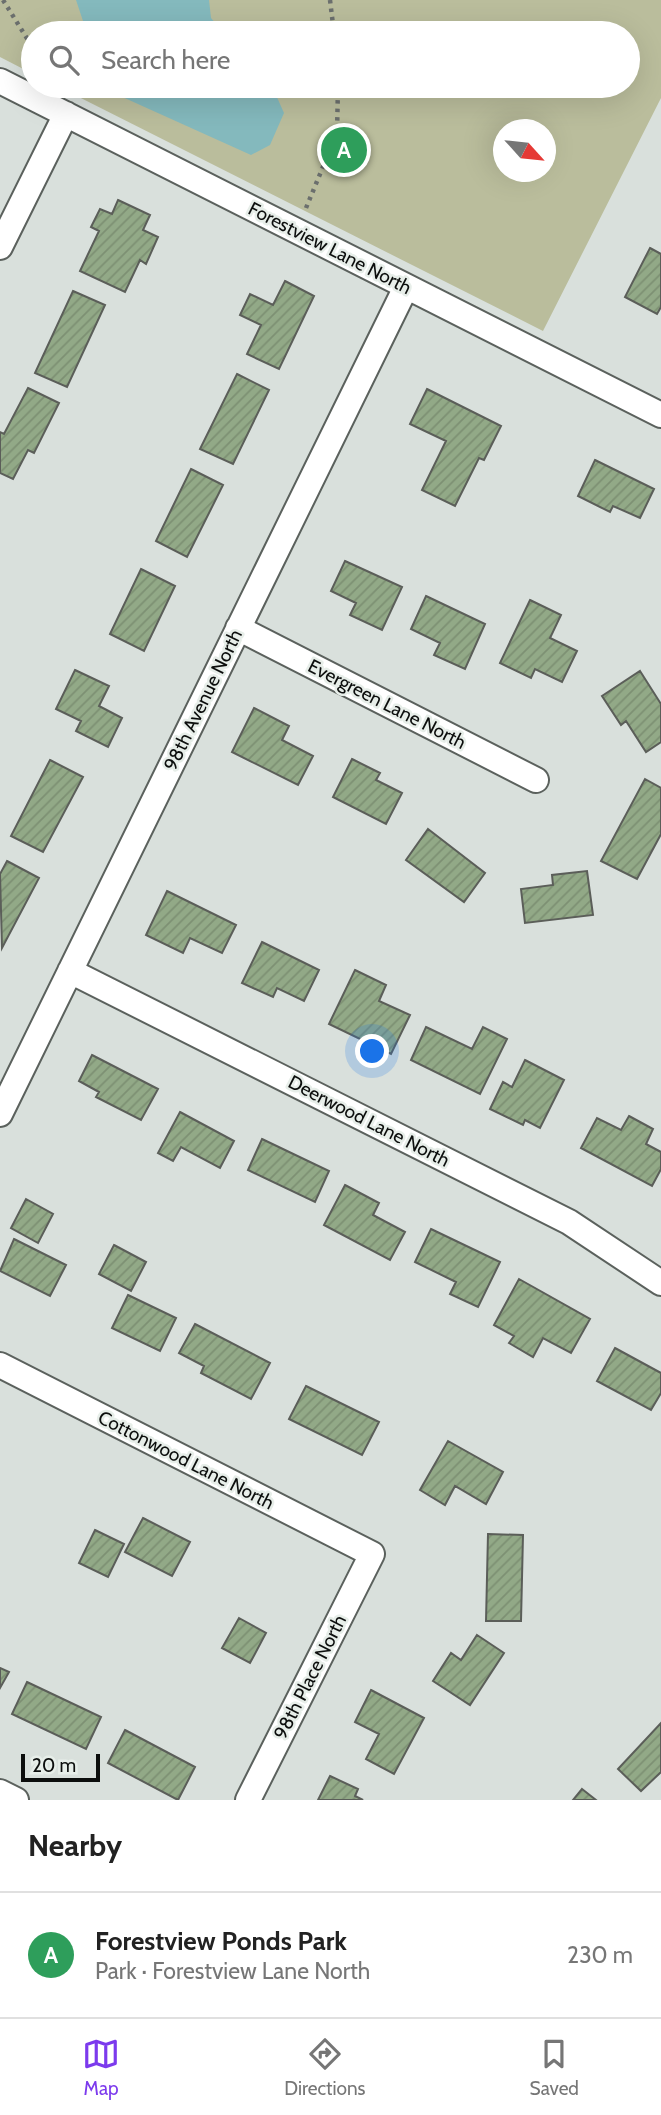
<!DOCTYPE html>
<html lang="en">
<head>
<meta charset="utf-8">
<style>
  :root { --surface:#fff; --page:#f6f6f6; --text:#222; --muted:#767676; --line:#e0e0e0; --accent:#7c3aed }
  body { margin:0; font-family:Cabin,sans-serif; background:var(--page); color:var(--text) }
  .compass { position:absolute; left:493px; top:119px; width:63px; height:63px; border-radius:50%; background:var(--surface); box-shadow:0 7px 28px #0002; rotate:117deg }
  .scale { position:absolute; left:21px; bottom:18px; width:79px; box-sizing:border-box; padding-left:7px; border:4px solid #0c0e0d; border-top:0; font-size:19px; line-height:24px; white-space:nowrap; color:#0c0e0d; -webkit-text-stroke:5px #e7eee9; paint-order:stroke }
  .you { position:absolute; left:373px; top:1052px; width:24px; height:24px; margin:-18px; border:5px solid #fff; border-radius:50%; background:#1a73e8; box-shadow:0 0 0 10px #1a73e833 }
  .badge { display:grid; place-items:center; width:46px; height:46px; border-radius:50%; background:var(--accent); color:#fff; font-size:23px; font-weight:700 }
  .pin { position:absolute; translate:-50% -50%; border:4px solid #fff; box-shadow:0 2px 7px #0006 }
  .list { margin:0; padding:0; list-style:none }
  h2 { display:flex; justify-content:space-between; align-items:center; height:91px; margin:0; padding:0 28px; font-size:30px }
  h2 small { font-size:23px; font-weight:400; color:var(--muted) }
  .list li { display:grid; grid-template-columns:46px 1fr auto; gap:21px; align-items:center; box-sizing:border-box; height:126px; padding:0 28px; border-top:2px solid var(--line) }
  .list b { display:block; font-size:26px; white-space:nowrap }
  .list p { margin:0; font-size:23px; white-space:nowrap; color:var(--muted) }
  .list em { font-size:23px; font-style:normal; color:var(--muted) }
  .icon { flex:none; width:38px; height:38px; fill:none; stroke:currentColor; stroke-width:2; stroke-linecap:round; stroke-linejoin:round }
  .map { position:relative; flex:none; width:661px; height:1800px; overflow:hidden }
  .search { position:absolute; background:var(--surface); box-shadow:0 7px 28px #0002; left:21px; right:21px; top:21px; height:77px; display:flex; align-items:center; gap:18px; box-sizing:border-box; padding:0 24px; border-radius:38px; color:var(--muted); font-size:26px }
  .sheet { height:217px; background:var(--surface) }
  nav { display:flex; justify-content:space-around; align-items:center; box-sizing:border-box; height:98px; border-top:2px solid var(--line); background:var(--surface); font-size:19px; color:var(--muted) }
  nav a { display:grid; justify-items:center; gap:4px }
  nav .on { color:var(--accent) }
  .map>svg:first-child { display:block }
</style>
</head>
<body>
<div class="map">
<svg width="661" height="1800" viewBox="0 0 661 1800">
  <defs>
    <pattern id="building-hatch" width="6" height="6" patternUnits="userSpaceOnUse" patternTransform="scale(1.75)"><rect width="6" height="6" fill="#92a987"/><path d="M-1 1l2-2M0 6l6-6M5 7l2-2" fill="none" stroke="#7d9073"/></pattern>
  </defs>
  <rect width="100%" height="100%" fill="#d9e0dc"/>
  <path fill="#babd9c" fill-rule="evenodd" d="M0 0H661V98L543 331 57 86H628V33H33V74L0 57ZM504 130H546V172H504Z"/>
  <path fill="#84b9bd" d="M76 0H209L211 18 224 33H82L84 24Z
    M98 86H272L284 113 270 145 251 155Z"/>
  <path fill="url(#building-hatch)" stroke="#5b5e59" stroke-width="2" d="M118 200 150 215 143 230 158 237 146 264 140 260 125 292 80 271 99 231 91 227 100 209 112 214Z
    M650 248 661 254V307L657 314 625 297Z
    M285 281 314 296 279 369 247 354 261 325 240 315 250 294 273 305Z
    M73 291 105 305 67 387 35 373Z
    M237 374 269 390 233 464 200 449Z
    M28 388 59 403 34 453 28 450 13 479 0 473V432L4 434Z
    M427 389 501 426 484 460 479 458 455 506 422 490 446 441 410 424Z
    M595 460 654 489 640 518 613 506 610 512 578 496Z
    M191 469 223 485 187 557 156 541Z
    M345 561 402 587 382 630 350 615 356 603 331 591Z
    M141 569 175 586 144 651 110 634Z
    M426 596 485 624 465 669 434 655 440 643 411 629Z
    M530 600 561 615 550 638 577 651 562 682 535 669 531 678 500 663Z
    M75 670 109 686 99 706 122 718 108 747 76 731 81 721 56 709Z
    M640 671 661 704V742L646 752 626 721 621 725 602 696Z
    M254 708 289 726 282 740 313 756 298 785 232 752Z
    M352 759 380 773 376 780 402 793 386 824 333 797Z
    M50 760 83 777 43 852 11 836Z
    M645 779 661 788V834L637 879 601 861Z
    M428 829 485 873 464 902 406 860Z
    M7 861 39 878 2 948 0 874Z
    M587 871 593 915 525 923 521 889 553 885 552 875Z
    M167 891 236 925 222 953 190 938 183 953 146 935Z
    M262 942 319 970 304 1001 277 988 273 997 242 983Z
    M355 970 386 985 379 1001 410 1015 391 1054 329 1024Z
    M426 1027 472 1049 483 1027 507 1039 480 1094 411 1060Z
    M92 1055 158 1089 141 1120 96 1097 99 1092 79 1081Z
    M525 1060 564 1080 540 1128 525 1120 523 1125 490 1109 503 1082 512 1087Z
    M180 1112 234 1141 220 1168 181 1147 173 1161 158 1153Z
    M629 1116 653 1129 646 1144 661 1152V1169L652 1186 581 1148 597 1118 621 1130Z
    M262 1139 329 1171 315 1202 248 1170Z
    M345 1185 379 1203 373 1215 405 1232 390 1260 324 1225Z
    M26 1199 53 1214 38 1243 11 1228Z
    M431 1229 500 1262 478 1307 450 1294 456 1282 415 1262Z
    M14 1239 66 1265 50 1296 0 1271Z
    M114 1245 146 1262 131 1291 99 1274Z
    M519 1279 590 1319 571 1353 543 1338 533 1357 509 1343 514 1336 494 1325Z
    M128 1295 176 1318 160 1351 112 1328Z
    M195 1324 270 1363 251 1399 201 1373 204 1366 179 1353Z
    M615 1348 661 1373V1393L651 1410 597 1381Z
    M306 1386 379 1422 362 1455 289 1419Z
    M448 1441 503 1472 486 1504 455 1486 445 1505 420 1490Z
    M143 1518 190 1542 172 1576 125 1552Z
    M95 1530 124 1544 108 1577 79 1563Z
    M488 1534 523 1535 521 1621H486Z
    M239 1618 266 1633 250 1663 222 1648Z
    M477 1635 504 1653 470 1705 433 1681 451 1653 461 1660Z
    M0 1668 9 1672 0 1688Z
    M27 1682 101 1717 86 1749 12 1714Z
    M371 1690 424 1718 394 1774 366 1759 379 1734 355 1722Z
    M661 1723V1772L641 1791 618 1769Z
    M125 1730 195 1767 178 1800 108 1763Z
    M330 1776 358 1789 355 1796 363 1800H318Z
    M582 1789 596 1800H573Z"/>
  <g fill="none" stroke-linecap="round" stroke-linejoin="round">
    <defs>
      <path id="street" d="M0 81 661 415
        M0 247 66 114
        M238 628 536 780
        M70 971 569 1222 661 1283
        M0 1114 406 287
        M0 1365 372 1554 248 1800
        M0 1792 16 1800"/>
    </defs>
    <use href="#street" stroke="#5b615d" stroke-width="28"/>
    <path stroke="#6b6f6d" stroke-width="4.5" stroke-dasharray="3.5 5" stroke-linecap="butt" d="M3 0 33 48
      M330 0 334 33
      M306 208 337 133 338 86"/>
    <use href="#street" stroke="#fff" stroke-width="24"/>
  </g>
  <g text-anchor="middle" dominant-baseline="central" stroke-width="5" stroke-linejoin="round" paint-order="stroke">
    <g font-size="19" fill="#0c0e0d" stroke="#e7eee9">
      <text transform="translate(330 248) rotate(27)">Forestview Lane North</text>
      <text transform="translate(203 700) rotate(-64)">98th Avenue North</text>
      <text transform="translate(387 704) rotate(27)">Evergreen Lane North</text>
      <text transform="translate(369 1121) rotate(27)">Deerwood Lane North</text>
      <text transform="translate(186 1460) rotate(27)">Cottonwood Lane North</text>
      <text transform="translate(310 1677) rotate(-63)">98th Place North</text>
    </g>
  </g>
</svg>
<svg class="compass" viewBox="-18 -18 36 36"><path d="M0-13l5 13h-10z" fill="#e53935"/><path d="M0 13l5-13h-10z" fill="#767676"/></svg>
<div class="scale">20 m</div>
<div class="you"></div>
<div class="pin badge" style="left:344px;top:150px;background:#2e9e5b">A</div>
<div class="search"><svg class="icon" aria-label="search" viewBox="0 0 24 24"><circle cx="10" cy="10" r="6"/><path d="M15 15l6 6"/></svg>Search here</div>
</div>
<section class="sheet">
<h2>Nearby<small></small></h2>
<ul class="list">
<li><span class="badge" style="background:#2e9e5b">A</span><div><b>Forestview Ponds Park</b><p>Park · Forestview Lane North</p></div><em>230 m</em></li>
</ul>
</section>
<nav>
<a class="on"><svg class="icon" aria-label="map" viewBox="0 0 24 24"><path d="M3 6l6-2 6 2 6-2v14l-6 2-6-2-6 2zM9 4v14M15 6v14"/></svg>Map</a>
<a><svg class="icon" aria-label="directions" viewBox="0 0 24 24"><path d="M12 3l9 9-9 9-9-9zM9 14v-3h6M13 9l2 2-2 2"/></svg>Directions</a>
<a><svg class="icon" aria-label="saved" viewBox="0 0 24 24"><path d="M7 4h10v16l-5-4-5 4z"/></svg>Saved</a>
</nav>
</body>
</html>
